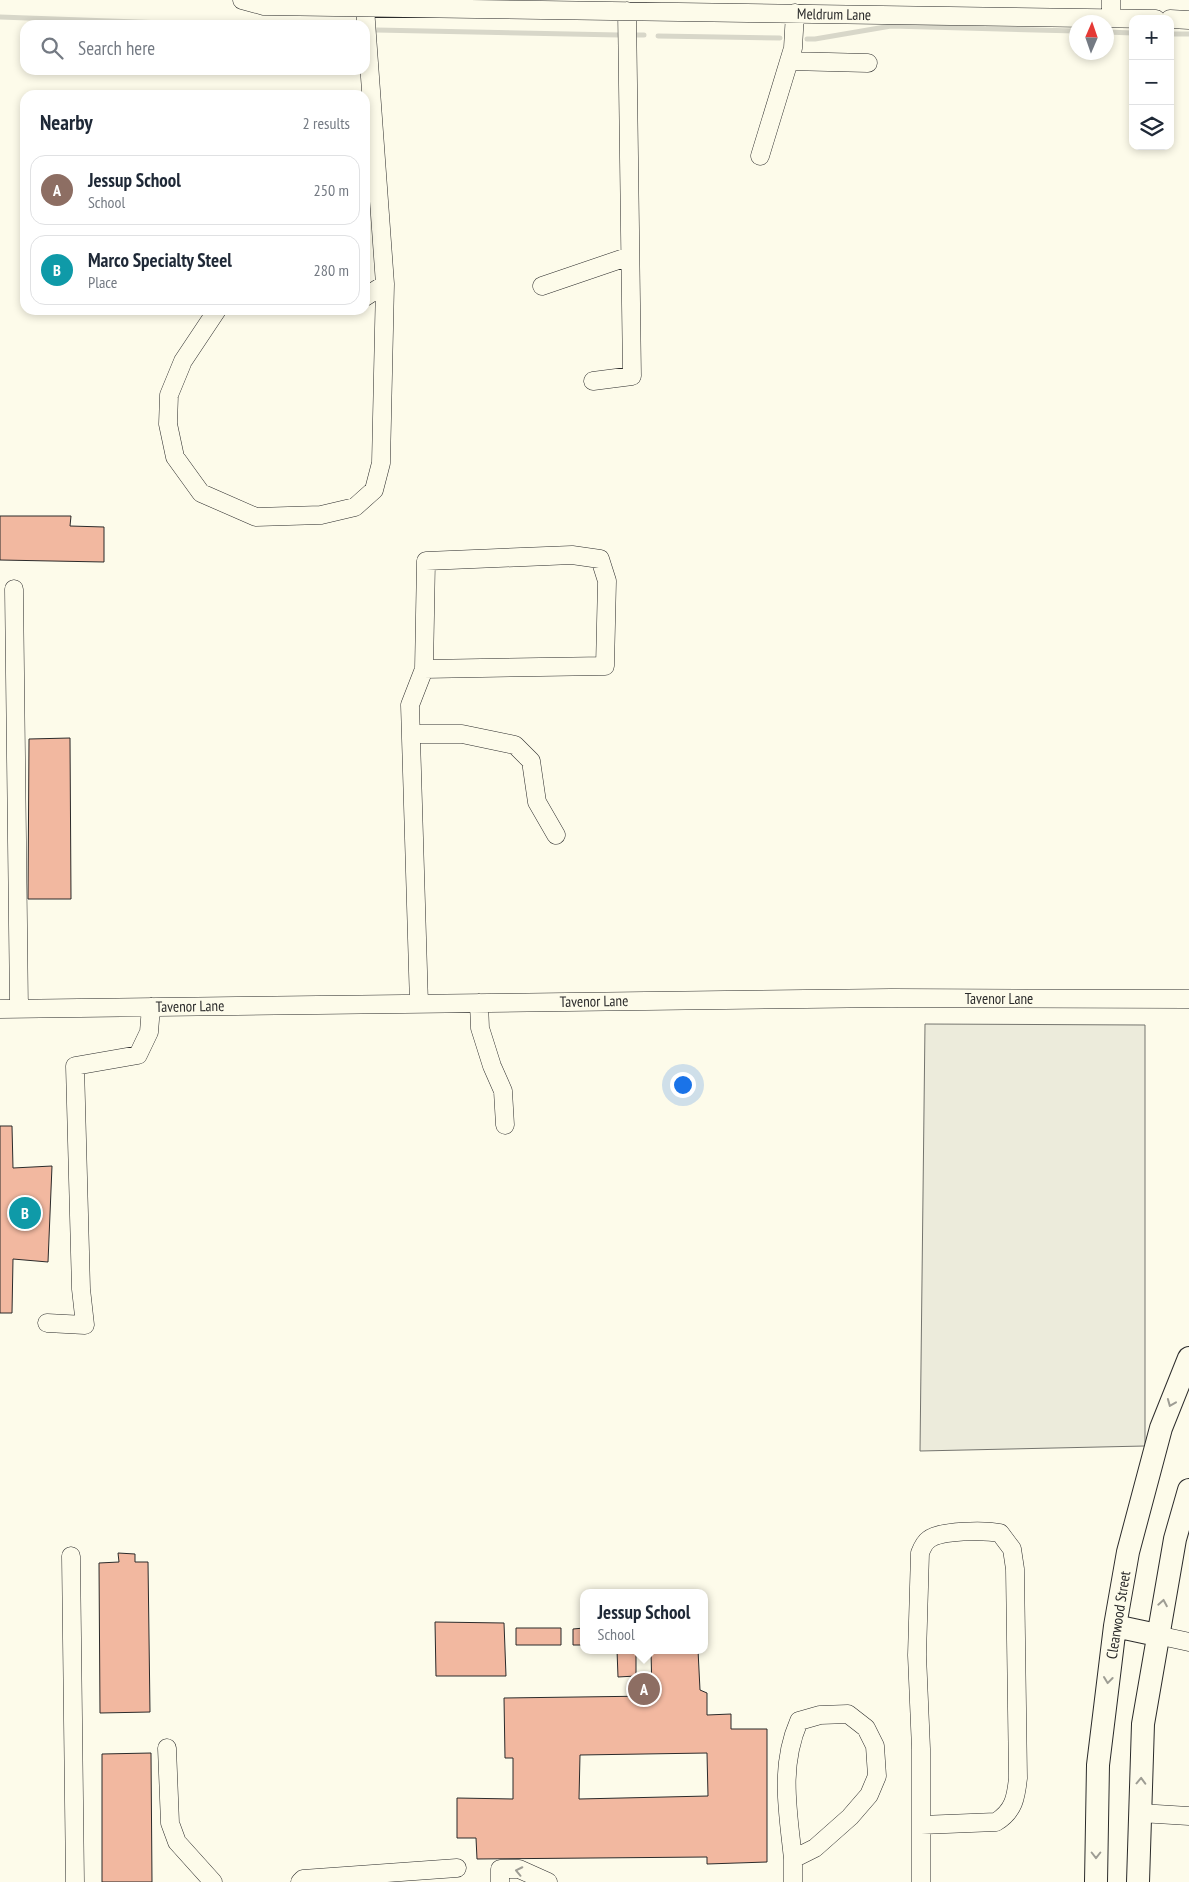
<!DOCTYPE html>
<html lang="en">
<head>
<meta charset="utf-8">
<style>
  :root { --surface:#fff; --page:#f2f2f3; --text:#1f2937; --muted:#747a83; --line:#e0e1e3; --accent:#c62828 }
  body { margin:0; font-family:"PT Sans Narrow",sans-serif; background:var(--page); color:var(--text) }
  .controls { position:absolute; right:15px; top:15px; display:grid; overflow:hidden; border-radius:10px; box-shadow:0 2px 8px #0003 }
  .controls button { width:45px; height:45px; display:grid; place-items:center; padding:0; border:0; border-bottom:1px solid var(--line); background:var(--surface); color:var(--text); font:25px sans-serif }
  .compass { position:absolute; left:1069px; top:15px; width:45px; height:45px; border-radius:50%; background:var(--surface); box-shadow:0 2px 8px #0003; rotate:2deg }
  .you { position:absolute; left:682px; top:1084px; width:18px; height:18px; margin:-12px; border:4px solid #fff; border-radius:50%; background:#1a73e8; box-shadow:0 0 0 8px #1a73e833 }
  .badge { display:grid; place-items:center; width:32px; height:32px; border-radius:50%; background:var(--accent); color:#fff; font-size:16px; font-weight:700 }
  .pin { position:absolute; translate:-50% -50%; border:2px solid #fff; box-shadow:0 1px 5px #0006 }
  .popup { position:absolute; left:580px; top:1589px; width:128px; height:65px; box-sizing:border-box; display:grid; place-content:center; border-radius:10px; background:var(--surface); filter:drop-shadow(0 1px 4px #0005); font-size:16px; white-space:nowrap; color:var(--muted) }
  .popup b { font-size:19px; color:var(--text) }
  .popup::after { content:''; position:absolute; left:50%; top:100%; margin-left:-10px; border:10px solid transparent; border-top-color:var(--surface) }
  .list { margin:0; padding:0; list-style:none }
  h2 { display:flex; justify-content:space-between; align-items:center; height:65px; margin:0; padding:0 20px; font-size:21px }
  h2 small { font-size:16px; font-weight:400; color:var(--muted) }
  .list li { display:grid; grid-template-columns:32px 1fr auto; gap:15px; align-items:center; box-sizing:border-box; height:70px; margin:0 10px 10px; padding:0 10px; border:1px solid var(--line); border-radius:15px }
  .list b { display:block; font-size:19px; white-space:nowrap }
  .list p { margin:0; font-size:16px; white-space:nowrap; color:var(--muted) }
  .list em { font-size:16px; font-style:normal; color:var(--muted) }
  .icon { flex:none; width:28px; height:28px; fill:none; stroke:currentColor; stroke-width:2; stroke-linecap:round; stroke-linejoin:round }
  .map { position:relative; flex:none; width:1189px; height:1882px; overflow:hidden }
  .search { position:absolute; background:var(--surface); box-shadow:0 2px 8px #0003; left:20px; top:20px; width:350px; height:55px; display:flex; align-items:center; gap:12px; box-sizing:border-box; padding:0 18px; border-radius:15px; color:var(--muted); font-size:19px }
  .panel { position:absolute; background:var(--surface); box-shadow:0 2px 8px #0003; left:20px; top:90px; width:350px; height:225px; border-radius:15px }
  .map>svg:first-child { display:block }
</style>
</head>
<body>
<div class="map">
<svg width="1189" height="1882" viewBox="0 0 1189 1882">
  <rect width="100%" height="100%" fill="#fdfbea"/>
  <path fill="#ecebdb" stroke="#74746e" d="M925 1024 1145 1025V1446L920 1451Z"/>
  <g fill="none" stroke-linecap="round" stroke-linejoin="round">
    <path stroke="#d8d7c9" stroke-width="5" d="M0 17 220 25
      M376 30 619 35
      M1106 32 1133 33
      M1170 34H1189
      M636 35H644
      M658 36 780 38
      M807 39H815L891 26 1076 31"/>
  </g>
  <path fill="#f2b8a0" stroke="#2b2b2b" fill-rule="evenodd" d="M0 516H71L70 526 104 527V562L0 560Z
    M70 738 71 899H28L29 739Z
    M0 1126H12L13 1168 52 1166 48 1262 13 1259 12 1313H0Z
    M118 1553 135 1554V1562H148L150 1712 100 1713 99 1563 119 1562Z
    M435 1622 504 1623 506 1676H436Z
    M516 1628H561V1645H516Z
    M584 1628V1645H573V1629Z
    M617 1650H636V1676L618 1677Z
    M651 1650H698L700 1690 707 1693V1715L731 1714V1729H767V1862L707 1864V1857L477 1859 476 1838H457V1798L513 1799V1758H505L504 1698 652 1696ZM707 1753 708 1796 579 1799 580 1755Z
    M151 1753 152 1882H102V1754Z"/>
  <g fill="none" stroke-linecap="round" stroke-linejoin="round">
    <defs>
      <path id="minor" d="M242 0 264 6 1156 19
        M1111 18V0
        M1170 19 1189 20
        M789 61 868 63
        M760 156 793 48 795 13
        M542 286 630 256
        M365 297 385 284
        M217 310 183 361 169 395 168 424 175 457 201 493 256 517 321 515 355 507 374 490 381 463 385 284 365 8
        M593 381 632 376 627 11
        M14 589 19 1008
        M411 734H462L515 745 531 761 537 802 556 835
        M479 1003 480 1028 492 1066 503 1091 505 1125
        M419 1004 410 705 424 669 426 561 572 555 600 559 607 581 605 666 424 669
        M0 1009 891 998 1189 999
        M47 1323 85 1325 81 1289 75 1066 138 1055 149 1032 151 1007
        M71 1556 75 1882
        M1157 1635 1189 1642
        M167 1748 170 1823 177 1842 213 1882
        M1140 1813 1189 1816
        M921 1825 996 1822C1014 1811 1016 1797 1018 1778L1015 1569 1012 1549 1000 1533C985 1530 940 1530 928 1540 924 1543 922 1548 920 1553L917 1655 921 1749V1882
        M300 1882 303 1879 457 1868
        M500 1882V1869H519L548 1882
        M793 1882V1859L815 1848 850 1817 869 1795 877 1776 875 1746 866 1728 848 1714 820 1715 799 1721C779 1767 788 1810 793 1859"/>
      <path id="major" d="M1115 1626 1157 1635
        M1096 1882 1098 1765 1115 1626 1128 1552 1161 1428 1189 1358
        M1138 1882 1143 1724 1175 1539 1189 1490"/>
    </defs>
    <use href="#minor" stroke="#2b2b2b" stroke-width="19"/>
    <use href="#major" stroke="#2b2b2b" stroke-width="24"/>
    <use href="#minor" stroke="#fdfbea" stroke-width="18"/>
    <use href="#major" stroke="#fdfbea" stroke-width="22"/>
  </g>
  <defs><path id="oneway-chevron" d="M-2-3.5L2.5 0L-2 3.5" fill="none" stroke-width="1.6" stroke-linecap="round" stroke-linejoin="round" transform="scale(1.25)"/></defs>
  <g stroke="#9e9d94">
    <use href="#oneway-chevron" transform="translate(1171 1403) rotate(112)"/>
    <use href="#oneway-chevron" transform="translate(1163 1603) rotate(-80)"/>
    <use href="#oneway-chevron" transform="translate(1108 1680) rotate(97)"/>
    <use href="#oneway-chevron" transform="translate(1141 1781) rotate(-88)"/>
    <use href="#oneway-chevron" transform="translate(1096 1855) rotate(90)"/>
    <use href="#oneway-chevron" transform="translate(519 1871) rotate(-168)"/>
  </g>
  <g text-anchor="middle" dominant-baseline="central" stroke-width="4" stroke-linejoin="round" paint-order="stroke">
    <g font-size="15" fill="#2b2b2b" stroke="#fdfbea">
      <text transform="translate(834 14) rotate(1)">Meldrum Lane</text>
      <text x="999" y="998">Tavenor Lane</text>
      <text transform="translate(594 1001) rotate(-1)">Tavenor Lane</text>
      <text transform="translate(190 1006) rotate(-1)">Tavenor Lane</text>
      <text transform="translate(1118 1615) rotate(-81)">Clearwood Street</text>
    </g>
  </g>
</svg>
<div class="controls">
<button>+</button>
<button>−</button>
<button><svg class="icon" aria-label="layers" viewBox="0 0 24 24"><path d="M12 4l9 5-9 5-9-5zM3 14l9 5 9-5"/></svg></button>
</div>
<svg class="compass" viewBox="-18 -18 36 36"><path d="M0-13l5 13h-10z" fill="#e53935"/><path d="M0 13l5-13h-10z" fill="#747a83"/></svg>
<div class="you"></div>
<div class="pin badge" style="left:644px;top:1689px;background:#8d6e63">A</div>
<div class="popup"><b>Jessup School</b>School</div>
<div class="pin badge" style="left:25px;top:1213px;background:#0f9aa8">B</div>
<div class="search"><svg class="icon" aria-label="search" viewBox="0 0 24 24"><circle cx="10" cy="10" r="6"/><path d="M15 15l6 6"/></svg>Search here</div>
<section class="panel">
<h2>Nearby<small>2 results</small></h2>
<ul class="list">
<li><span class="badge" style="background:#8d6e63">A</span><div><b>Jessup School</b><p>School</p></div><em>250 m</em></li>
<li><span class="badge" style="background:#0f9aa8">B</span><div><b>Marco Specialty Steel</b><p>Place</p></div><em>280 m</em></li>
</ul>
</section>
</div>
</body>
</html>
